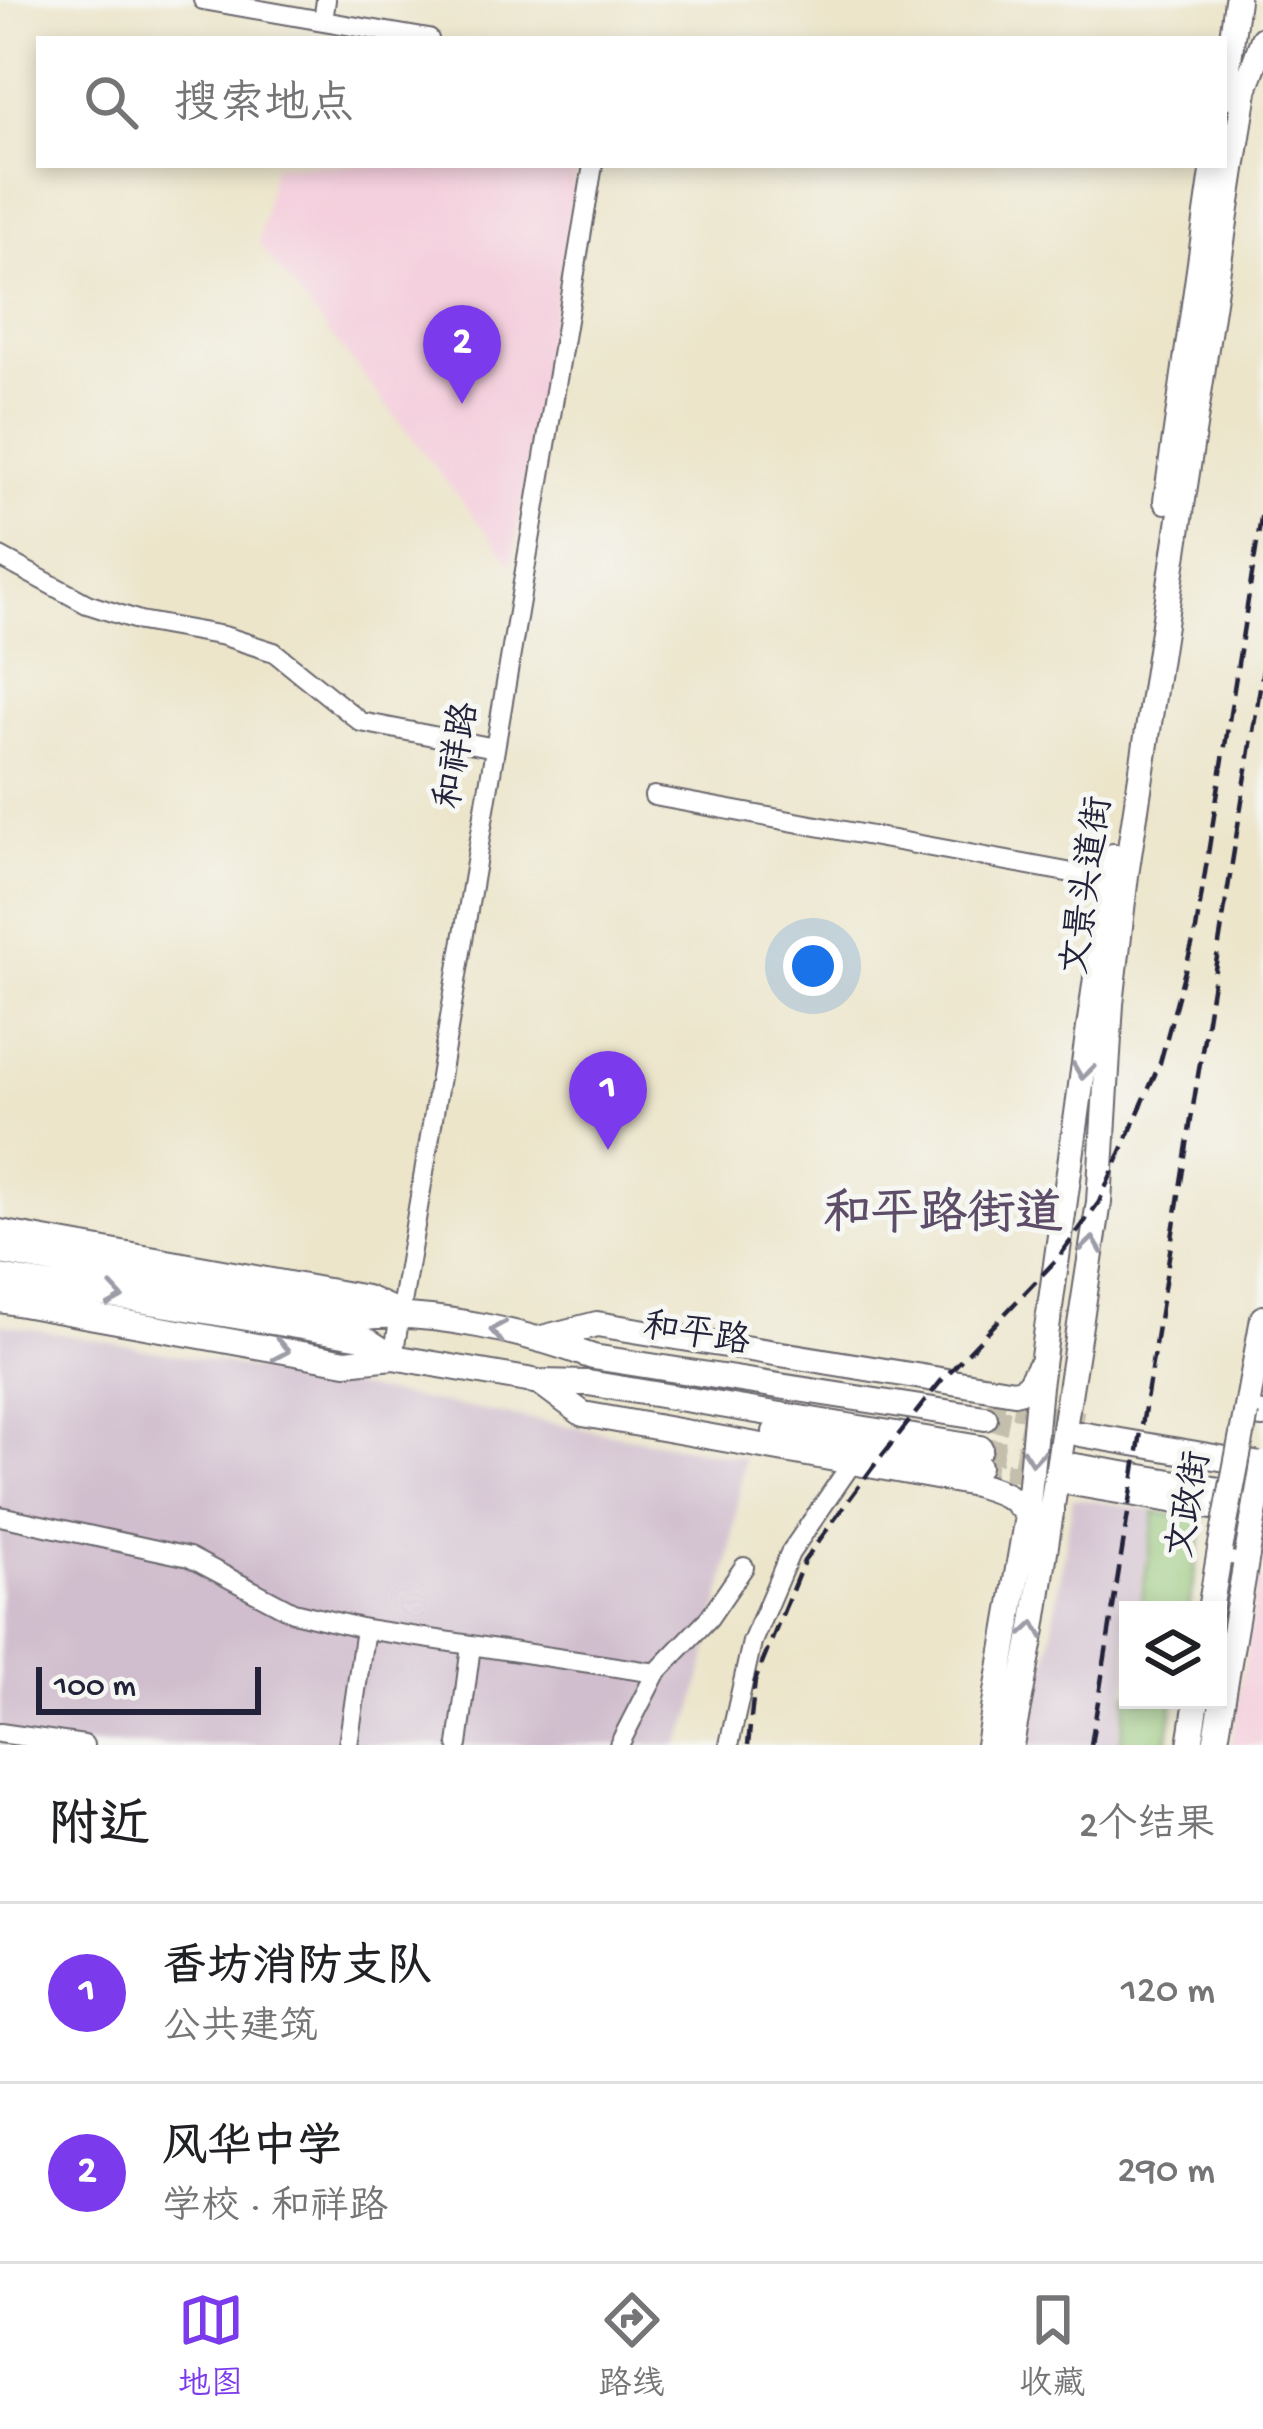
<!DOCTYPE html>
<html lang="zh">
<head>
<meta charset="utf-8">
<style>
  :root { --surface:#fff; --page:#f2f2f2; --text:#202124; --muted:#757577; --line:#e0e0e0; --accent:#7c3aed }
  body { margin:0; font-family:"Gochi Hand","LXGW WenKai TC",sans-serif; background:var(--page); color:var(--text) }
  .controls { position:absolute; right:36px; bottom:36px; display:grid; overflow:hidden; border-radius:0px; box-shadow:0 6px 18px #0003 }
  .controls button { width:108px; height:108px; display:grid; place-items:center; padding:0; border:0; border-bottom:3px solid var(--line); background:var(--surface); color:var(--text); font:60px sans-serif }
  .scale { position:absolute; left:36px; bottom:30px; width:225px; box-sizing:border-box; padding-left:12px; border:6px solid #22223b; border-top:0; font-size:33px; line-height:42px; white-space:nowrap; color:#22223b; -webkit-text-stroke:9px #f6f6f2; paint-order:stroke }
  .you { position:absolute; left:813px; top:966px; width:42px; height:42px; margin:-30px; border:9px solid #fff; border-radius:50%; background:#1a73e8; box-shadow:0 0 0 18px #1a73e833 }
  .badge { display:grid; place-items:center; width:78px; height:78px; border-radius:50%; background:var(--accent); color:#fff; font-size:39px; font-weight:700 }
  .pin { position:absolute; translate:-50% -99px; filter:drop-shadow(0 3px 6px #0008) }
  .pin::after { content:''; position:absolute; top:63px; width:42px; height:36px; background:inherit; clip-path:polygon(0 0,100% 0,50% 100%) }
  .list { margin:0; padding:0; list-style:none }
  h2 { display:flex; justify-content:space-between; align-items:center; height:156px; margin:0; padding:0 48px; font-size:51px }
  h2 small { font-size:39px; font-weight:400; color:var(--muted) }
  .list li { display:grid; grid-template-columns:78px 1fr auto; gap:36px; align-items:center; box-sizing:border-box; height:180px; padding:0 48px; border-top:3px solid var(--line) }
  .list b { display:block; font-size:45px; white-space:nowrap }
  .list p { margin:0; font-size:39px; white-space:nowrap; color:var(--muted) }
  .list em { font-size:39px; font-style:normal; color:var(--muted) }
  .icon { flex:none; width:66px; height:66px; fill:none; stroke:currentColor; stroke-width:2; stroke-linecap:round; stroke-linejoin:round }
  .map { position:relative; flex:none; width:1263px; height:1745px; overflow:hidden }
  .search { position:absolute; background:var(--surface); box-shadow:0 6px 18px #0003; left:36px; right:36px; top:36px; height:132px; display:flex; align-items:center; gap:30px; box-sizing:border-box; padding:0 42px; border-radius:0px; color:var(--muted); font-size:45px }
  .sheet { height:516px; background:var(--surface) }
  nav { display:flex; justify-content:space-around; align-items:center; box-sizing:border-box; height:168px; border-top:3px solid var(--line); background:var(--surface); font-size:33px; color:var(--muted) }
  nav a { display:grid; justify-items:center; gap:6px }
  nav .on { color:var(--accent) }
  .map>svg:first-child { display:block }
</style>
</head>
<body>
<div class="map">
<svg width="1263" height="1745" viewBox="0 0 1263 1745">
  <rect width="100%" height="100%" fill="#f6f6f2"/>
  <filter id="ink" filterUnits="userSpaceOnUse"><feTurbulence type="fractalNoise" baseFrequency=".00833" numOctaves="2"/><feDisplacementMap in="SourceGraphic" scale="24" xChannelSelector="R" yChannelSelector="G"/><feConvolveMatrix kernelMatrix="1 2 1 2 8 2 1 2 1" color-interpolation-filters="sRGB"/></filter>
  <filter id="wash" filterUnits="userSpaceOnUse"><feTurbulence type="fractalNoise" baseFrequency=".004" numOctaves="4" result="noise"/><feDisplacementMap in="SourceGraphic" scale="48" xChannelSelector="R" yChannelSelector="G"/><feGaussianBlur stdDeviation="2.7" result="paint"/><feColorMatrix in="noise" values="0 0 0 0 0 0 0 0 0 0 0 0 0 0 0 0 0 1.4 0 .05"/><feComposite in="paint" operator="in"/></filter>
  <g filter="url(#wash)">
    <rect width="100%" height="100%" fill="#ece5ca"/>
    <path fill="#f4cfdd" d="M273 165H577L512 565 259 244Z
      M1258 1579 1263 1580V1745H1231Z"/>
    <path fill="#d0bdcd" d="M0 1323 744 1458 729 1562 692 1716 678 1745H0Z
      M1073 1498 1153 1510 1137 1610H1128V1672L1117 1745H1023L1048 1658Z"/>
    <path fill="#93c474" stroke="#5a7358" stroke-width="3" d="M1155 1512 1203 1519 1189 1610H1140Z
      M1128 1691V1700H1174L1167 1745H1120Z"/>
  </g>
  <g filter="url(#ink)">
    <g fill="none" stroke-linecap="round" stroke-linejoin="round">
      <path stroke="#c4bead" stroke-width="18" stroke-dasharray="18 9" stroke-linecap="butt" d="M987 1405 1083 1420
        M978 1466 1038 1477"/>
      <path stroke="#c4bead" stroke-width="24" stroke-dasharray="24 12" stroke-linecap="butt" d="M985 1418 1080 1434
        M980 1448 1075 1466"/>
      <defs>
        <path id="minor" d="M203 0 323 21
          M326 0 323 21 429 39
          M0 557 87 604 140 621 224 636 274 652 361 722 495 748
          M654 796 1121 882
          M393 1357 593 165
          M0 1516 189 1557 293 1612 365 1629 656 1673
          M0 1733 84 1745
          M348 1745 365 1629
          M458 1745 471 1646
          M619 1745 656 1673 709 1618 744 1567
          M729 1745 752 1642 790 1553 852 1463"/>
        <path id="major" d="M1224 97 1237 0
          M1166 501 1214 165
          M0 1232 366 1298 397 1312
          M0 1252 364 1317C433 1310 528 1333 593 1357L985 1418
          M0 1277 362 1337 393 1357 539 1382 588 1383 980 1448
          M0 1300 346 1362 393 1357
          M1263 1318 1246 1413 1263 1415
          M542 1338 597 1324 1014 1392 1026 1389 1038 1368
          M541 1383 583 1414 975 1484C997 1491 1015 1495 1027 1516
          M775 1432 978 1466
          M1080 1434 1255 1464
          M1075 1466 1250 1495
          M1072 1483 1247 1513
          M1210 1610 1220 1550 1237 1553
          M988 1745 1027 1516 1039 1386 1113 856
          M1011 1745 1033 1629 1099 1202 1111 1004 1126 875 1245 90 1263 39
          M1190 1745 1197 1700
          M1215 1745 1247 1555"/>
      </defs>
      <use href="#minor" stroke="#69666d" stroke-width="22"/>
      <use href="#major" stroke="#69666d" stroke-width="28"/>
      <use href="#minor" stroke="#fff" stroke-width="18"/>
      <use href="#major" stroke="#fff" stroke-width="24"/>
      <path stroke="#22223b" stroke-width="4.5" stroke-dasharray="18 9" stroke-linecap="butt" d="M748 1745 755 1681 804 1561 873 1467 941 1381 1059 1257 1099 1202 1160 1063 1196 930 1263 505
        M1091 1745 1263 669"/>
      <defs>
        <path id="major-bridge" d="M1220 1550 1246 1413
          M1247 1555 1263 1464"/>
      </defs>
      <use href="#major-bridge" stroke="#69666d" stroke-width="28" stroke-linecap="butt"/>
      <use href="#major-bridge" stroke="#fff" stroke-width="24"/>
    </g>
    <defs><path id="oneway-chevron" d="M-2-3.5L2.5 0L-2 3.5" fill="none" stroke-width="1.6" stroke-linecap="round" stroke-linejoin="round" transform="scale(3)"/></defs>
    <g stroke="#9c9ca7">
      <use href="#oneway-chevron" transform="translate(1083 1071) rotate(98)"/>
      <use href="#oneway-chevron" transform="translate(1092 1245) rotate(-82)"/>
      <use href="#oneway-chevron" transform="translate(115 1296) rotate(9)"/>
      <use href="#oneway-chevron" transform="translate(498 1331) rotate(-170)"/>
      <use href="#oneway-chevron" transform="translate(281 1350) rotate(10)"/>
      <use href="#oneway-chevron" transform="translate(1033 1457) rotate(95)"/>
      <use href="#oneway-chevron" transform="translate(1033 1630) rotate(-81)"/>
    </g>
  </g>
  <g text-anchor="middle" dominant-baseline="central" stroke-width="10" stroke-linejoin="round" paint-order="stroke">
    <g font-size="36" fill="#22223b" stroke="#f6f6f2">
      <text transform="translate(460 756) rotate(-80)">和祥路</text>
      <text transform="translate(1090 886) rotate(-82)">文景头道街</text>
      <text transform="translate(696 1337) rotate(9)">和平路</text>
      <text transform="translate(1192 1505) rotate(-80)">文政街</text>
    </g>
    <g font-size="48" font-weight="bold" fill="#5d4d68" stroke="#f6f6f2">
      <text x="943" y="1218">和平路街道</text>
    </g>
  </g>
</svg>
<div class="controls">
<button><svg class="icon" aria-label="layers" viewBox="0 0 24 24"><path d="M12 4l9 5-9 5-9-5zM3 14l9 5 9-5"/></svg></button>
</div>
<div class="scale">100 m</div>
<div class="you"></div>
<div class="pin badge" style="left:608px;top:1150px">1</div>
<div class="pin badge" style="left:462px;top:404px">2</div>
<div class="search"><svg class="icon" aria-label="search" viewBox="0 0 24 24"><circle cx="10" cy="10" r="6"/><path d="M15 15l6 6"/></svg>搜索地点</div>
</div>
<section class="sheet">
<h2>附近<small>2个结果</small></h2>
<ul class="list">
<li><span class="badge">1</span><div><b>香坊消防支队</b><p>公共建筑</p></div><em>120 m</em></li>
<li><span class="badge">2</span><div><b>风华中学</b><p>学校 · 和祥路</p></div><em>290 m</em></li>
</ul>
</section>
<nav>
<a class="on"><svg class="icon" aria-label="map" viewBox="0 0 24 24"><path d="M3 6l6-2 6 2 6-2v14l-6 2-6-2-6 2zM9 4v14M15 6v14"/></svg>地图</a>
<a><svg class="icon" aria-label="directions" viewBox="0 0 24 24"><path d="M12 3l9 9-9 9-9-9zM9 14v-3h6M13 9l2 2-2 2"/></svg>路线</a>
<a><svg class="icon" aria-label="saved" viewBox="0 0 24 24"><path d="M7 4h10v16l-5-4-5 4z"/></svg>收藏</a>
</nav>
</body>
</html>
